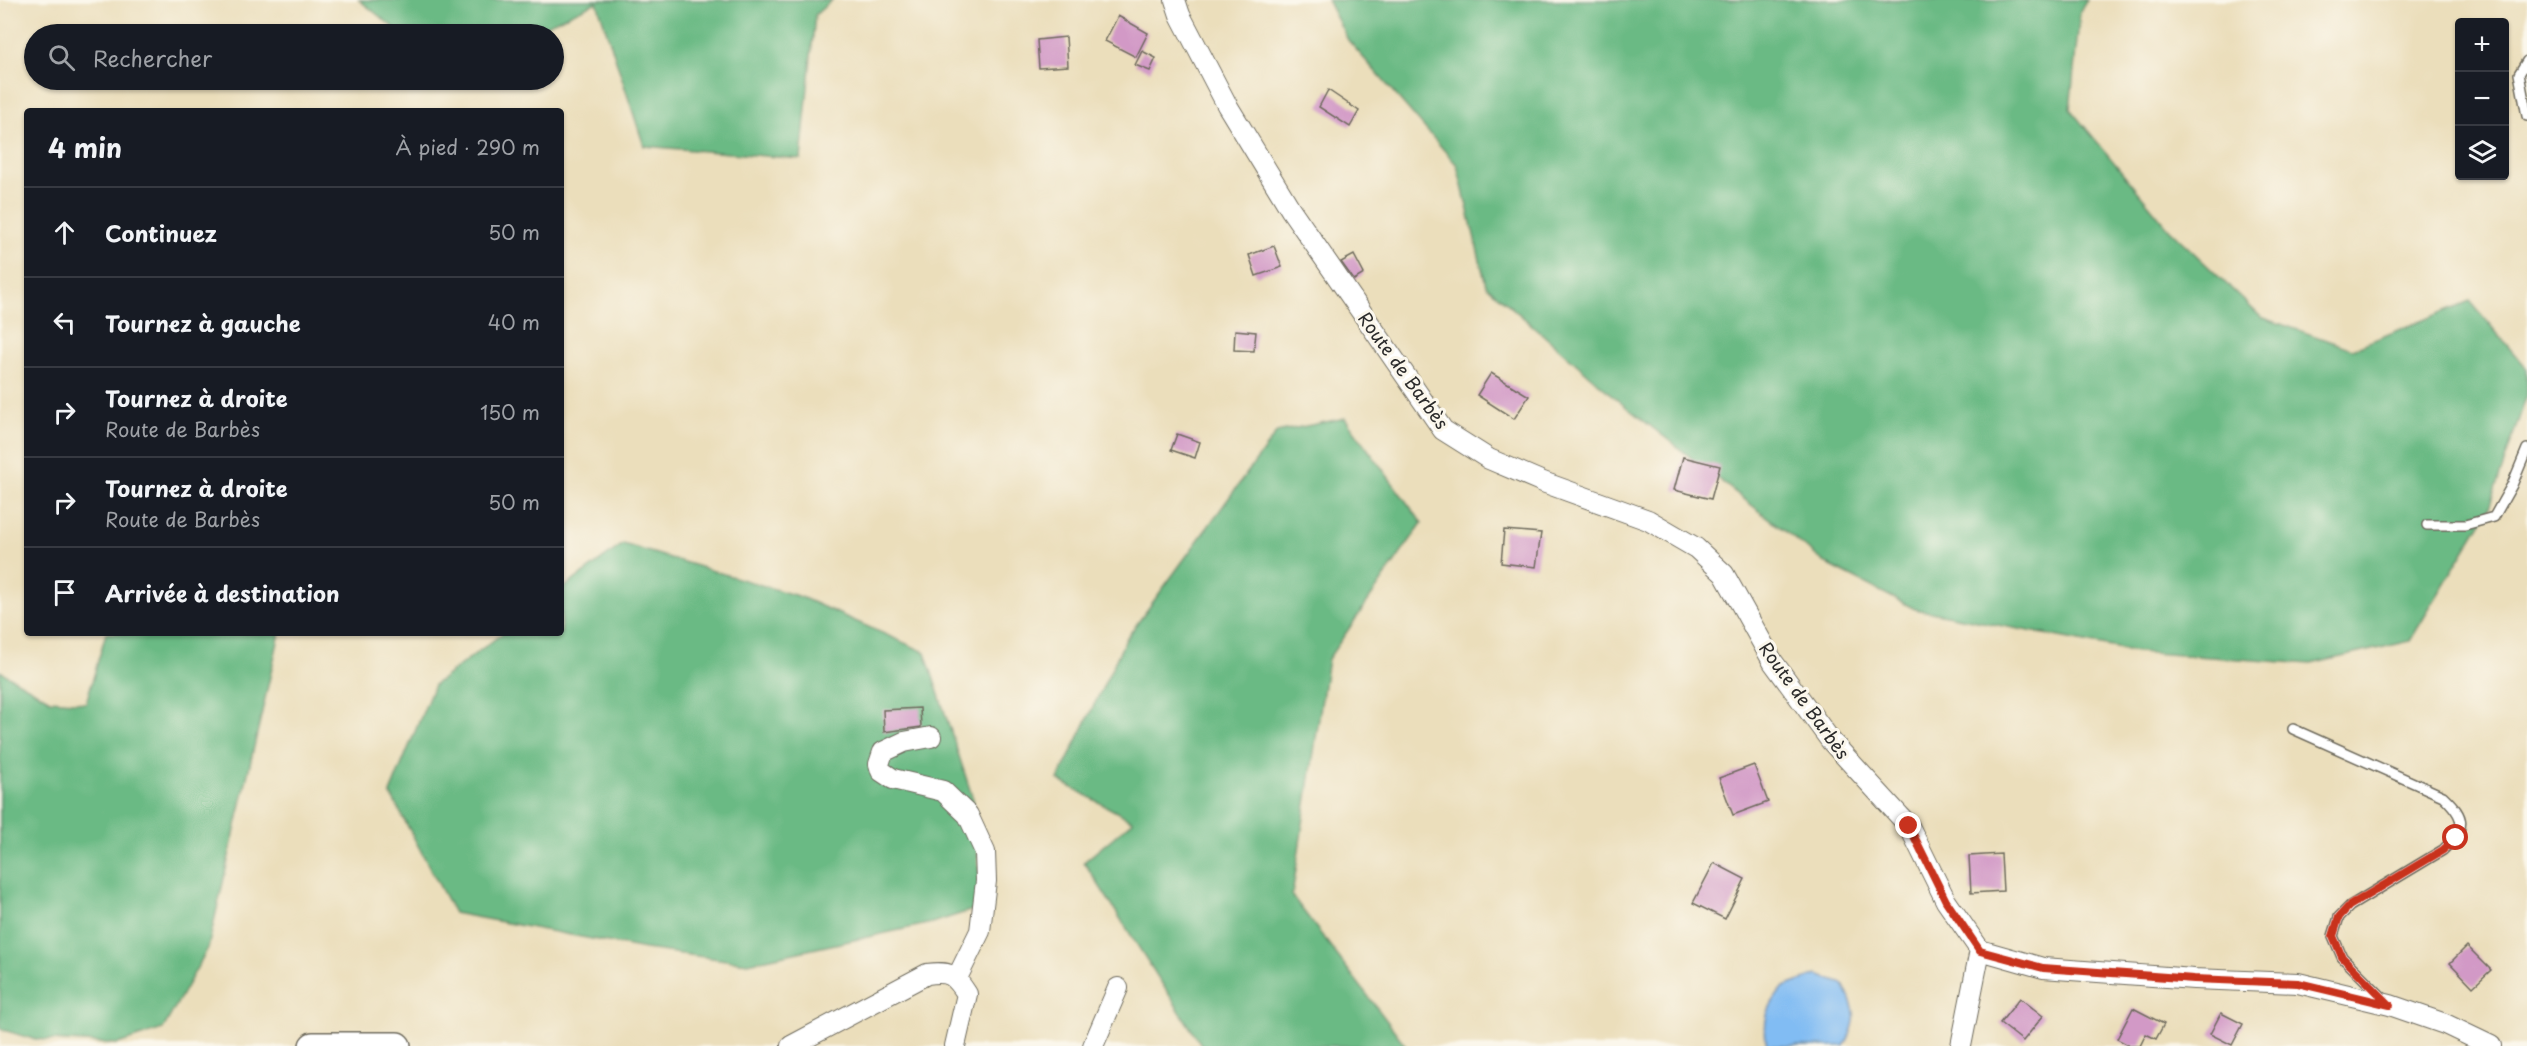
<!DOCTYPE html>
<html lang="fr">
<head>
<meta charset="utf-8">
<style>
  :root { --surface:#171b24; --page:#242831; --text:#f1f3f6; --muted:#9ea1a6; --line:#363941 }
  body { margin:0; font-family:"Playpen Sans",sans-serif; background:var(--page); color:var(--text) }
  .controls { position:absolute; right:18px; top:18px; display:grid; overflow:hidden; border-radius:6px; box-shadow:0 2px 4px #0004 }
  .controls button { width:54px; height:54px; display:grid; place-items:center; padding:0; border:0; border-bottom:2px solid var(--line); background:var(--surface); color:var(--text); font:30px sans-serif }
  .stop { position:absolute; width:18px; height:18px; margin:-14px; border:4px solid #c8321e; border-radius:50%; background:#fff }
  .stop.end { background:#c8321e; border-color:#fff; box-shadow:0 2px 6px #0008 }
  .list { margin:0; padding:0; list-style:none }
  h2 { display:flex; justify-content:space-between; align-items:center; height:78px; margin:0; padding:0 24px; font-size:26px }
  h2 small { font-size:20px; font-weight:400; color:var(--muted) }
  .list li { display:grid; grid-template-columns:39px 1fr auto; gap:18px; align-items:center; box-sizing:border-box; height:90px; padding:0 24px; border-top:2px solid var(--line) }
  .list b { display:block; font-size:22px; white-space:nowrap }
  .list p { margin:0; font-size:20px; white-space:nowrap; color:var(--muted) }
  .list em { font-size:20px; font-style:normal; color:var(--muted) }
  .icon { flex:none; width:33px; height:33px; fill:none; stroke:currentColor; stroke-width:2; stroke-linecap:round; stroke-linejoin:round }
  .map { position:relative; flex:none; width:2527px; height:1046px; overflow:hidden }
  .search { position:absolute; background:var(--surface); box-shadow:0 2px 4px #0004; left:24px; top:24px; width:540px; height:66px; display:flex; align-items:center; gap:15px; box-sizing:border-box; padding:0 21px; border-radius:33px; color:var(--muted); font-size:22px }
  .panel { position:absolute; background:var(--surface); box-shadow:0 2px 4px #0004; left:24px; top:108px; width:540px; height:528px; border-radius:6px }
  .map>svg:first-child { display:block }
</style>
</head>
<body>
<div class="map">
<svg width="2527" height="1046" viewBox="0 0 2527 1046">
  <rect width="100%" height="100%" fill="#fbf7ec"/>
  <filter id="ink" filterUnits="userSpaceOnUse"><feTurbulence type="fractalNoise" baseFrequency=".0167" numOctaves="2"/><feDisplacementMap in="SourceGraphic" scale="12" xChannelSelector="R" yChannelSelector="G"/><feConvolveMatrix kernelMatrix="1 2 1 2 8 2 1 2 1" color-interpolation-filters="sRGB"/></filter>
  <filter id="wash" filterUnits="userSpaceOnUse"><feTurbulence type="fractalNoise" baseFrequency=".008" numOctaves="4" result="noise"/><feDisplacementMap in="SourceGraphic" scale="24" xChannelSelector="R" yChannelSelector="G"/><feGaussianBlur stdDeviation="1.35" result="paint"/><feColorMatrix in="noise" values="0 0 0 0 0 0 0 0 0 0 0 0 0 0 0 0 0 1.4 0 .05"/><feComposite in="paint" operator="in"/></filter>
  <g filter="url(#wash)">
    <rect width="100%" height="100%" fill="#ebdebb"/>
    <path fill="#6bba84" stroke="#4b7258" stroke-width="1.5" d="M359 0H832L815 15 801 159 644 146 597 2 527 34H402Z
      M1327 0H2087L2080 11 2070 109 2169 229 2261 317 2352 349 2470 301 2527 369V395L2488 511 2410 641 2311 664 2137 652 1915 609 1827 564 1621 403 1486 285 1457 165 1348 40Z
      M1345 418 1422 523 1328 659 1292 896 1406 1046H1202L1084 862 1133 821 1058 780 1126 639 1277 432Z
      M623 544 801 597 925 652 973 799 982 907 932 923 748 963 645 949 454 913 390 793 434 685 503 633H561V590Z
      M106 633H280L208 948 163 1029 118 1044 33 1039 0 1029V671L50 700 86 703Z"/>
    <path fill="#81bcf3" stroke="#56748f" stroke-width="1.5" d="M1817 975 1843 984C1855 1010 1860 1016 1846 1043L1844 1046H1767C1762 1021 1767 1006 1784 987Z"/>
    <g id="blocks">
      <path fill="#d299c6" d="M1118 16 1148 33 1136 57 1105 41Z
        M1066 37 1068 66 1039 68 1037 40Z
        M1142 51 1156 58 1150 71 1135 65Z
        M1328 90 1359 111 1350 127 1319 107Z
        M1274 246 1282 267 1256 276 1249 255Z
        M1354 255 1364 274 1354 280 1341 262Z
        M1235 330 1256 332 1254 351 1234 350Z
        M1491 373 1529 396 1514 419 1477 395Z
        M1177 434 1200 442 1195 458 1171 450Z
        M1683 457 1720 466 1711 499 1674 490Z
        M1504 530 1541 533 1536 567 1501 563Z
        M920 708 921 727 884 732 883 710Z
        M1754 765 1768 802 1733 815 1719 778Z
        M2001 854 2003 891 1971 893 1969 856Z
        M1714 863 1745 879 1725 919 1693 903Z
        M2467 946 2491 970 2473 987 2450 963Z
        M2020 998 2043 1016 2023 1041 2000 1023Z
        M2133 1008 2164 1024 2156 1039 2146 1034 2140 1046H2130L2117 1039Z
        M2221 1013 2243 1024 2232 1045 2210 1034Z"/>
    </g>
  </g>
  <g filter="url(#ink)">
    <use href="#blocks" fill-opacity="0" stroke="#6e6a5d" stroke-width="1.5"/>
    <g fill="none" stroke-linecap="round" stroke-linejoin="round">
      <defs>
        <path id="lane" d="M2527 61 2519 74 2527 116
          M2427 525H2465L2494 517 2512 485 2527 449
          M2293 729 2443 796C2466 818 2467 827 2443 850L2350 906 2339 917 2333 936 2342 957 2384 999"/>
        <path id="street" d="M1175 0 1180 15 1227 105 1291 210 1443 430 1489 459 1543 482 1648 520 1696 548 1724 574 1773 662 1831 741 1909 826 1946 901 1980 950 2043 968 2194 979 2298 983 2390 1005 2445 1024 2491 1046
          M931 737 904 742 883 752 879 764 881 771 893 779 943 791 968 815 985 852 986 881 980 931 957 978
          M791 1046 927 974C950 971 954 974 967 994L955 1046
          M1093 1046 1118 988
          M1961 1046 1980 950"/>
        <path id="secondary" d="M313 1046H397"/>
      </defs>
      <use href="#lane" stroke="#6e6a5d" stroke-width="12"/>
      <use href="#street" stroke="#6e6a5d" stroke-width="22"/>
      <use href="#secondary" stroke="#6e6a5d" stroke-width="30"/>
      <use href="#lane" stroke="#fff" stroke-width="9"/>
      <use href="#street" stroke="#fff" stroke-width="20"/>
      <use href="#secondary" stroke="#fff" stroke-width="27"/>
    </g>
  </g>
  <g fill="none" stroke-linecap="round" stroke-linejoin="round" filter="url(#ink)">
    <path stroke="#c8321e" stroke-width="8" d="M1909 826 1946 901 1980 951 2043 968 2194 979 2298 983 2390 1005 2342 957 2333 936 2339 917 2349 906 2443 850 2456 838"/>
  </g>
  <g text-anchor="middle" dominant-baseline="central" stroke-width="6" stroke-linejoin="round" paint-order="stroke">
    <g font-size="18" fill="#2b2b2b" stroke="#fbf7ec">
      <text transform="translate(1404 370) rotate(54)">Route de Barbès</text>
      <text transform="translate(1805 700) rotate(54)">Route de Barbès</text>
    </g>
  </g>
</svg>
<div class="controls">
<button>+</button>
<button>−</button>
<button><svg class="icon" aria-label="layers" viewBox="0 0 24 24"><path d="M12 4l9 5-9 5-9-5zM3 14l9 5 9-5"/></svg></button>
</div>
<div class="stop" style="left:2456px;top:838px"></div>
<div class="stop end" style="left:1909px;top:826px"></div>
<div class="search"><svg class="icon" aria-label="search" viewBox="0 0 24 24"><circle cx="10" cy="10" r="6"/><path d="M15 15l6 6"/></svg>Rechercher</div>
<section class="panel">
<h2>4 min<small>À pied · 290 m</small></h2>
<ul class="list">
<li><svg class="icon" aria-label="ahead" viewBox="0 0 24 24"><path d="M12 20V5M6 11l6-6 6 6"/></svg><div><b>Continuez</b></div><em>50 m</em></li>
<li><svg class="icon" aria-label="left" viewBox="0 0 24 24"><path d="M17 20v-9H6M10 6l-5 5 5 5"/></svg><div><b>Tournez à gauche</b></div><em>40 m</em></li>
<li><svg class="icon" aria-label="right" viewBox="0 0 24 24"><path d="M7 20v-9h11M14 6l5 5-5 5"/></svg><div><b>Tournez à droite</b><p>Route de Barbès</p></div><em>150 m</em></li>
<li><svg class="icon" aria-label="right" viewBox="0 0 24 24"><path d="M7 20v-9h11M14 6l5 5-5 5"/></svg><div><b>Tournez à droite</b><p>Route de Barbès</p></div><em>50 m</em></li>
<li><svg class="icon" aria-label="arrive" viewBox="0 0 24 24"><path d="M6 21V4h12l-3 4 3 4H6"/></svg><div><b>Arrivée à destination</b></div></li>
</ul>
</section>
</div>
</body>
</html>
